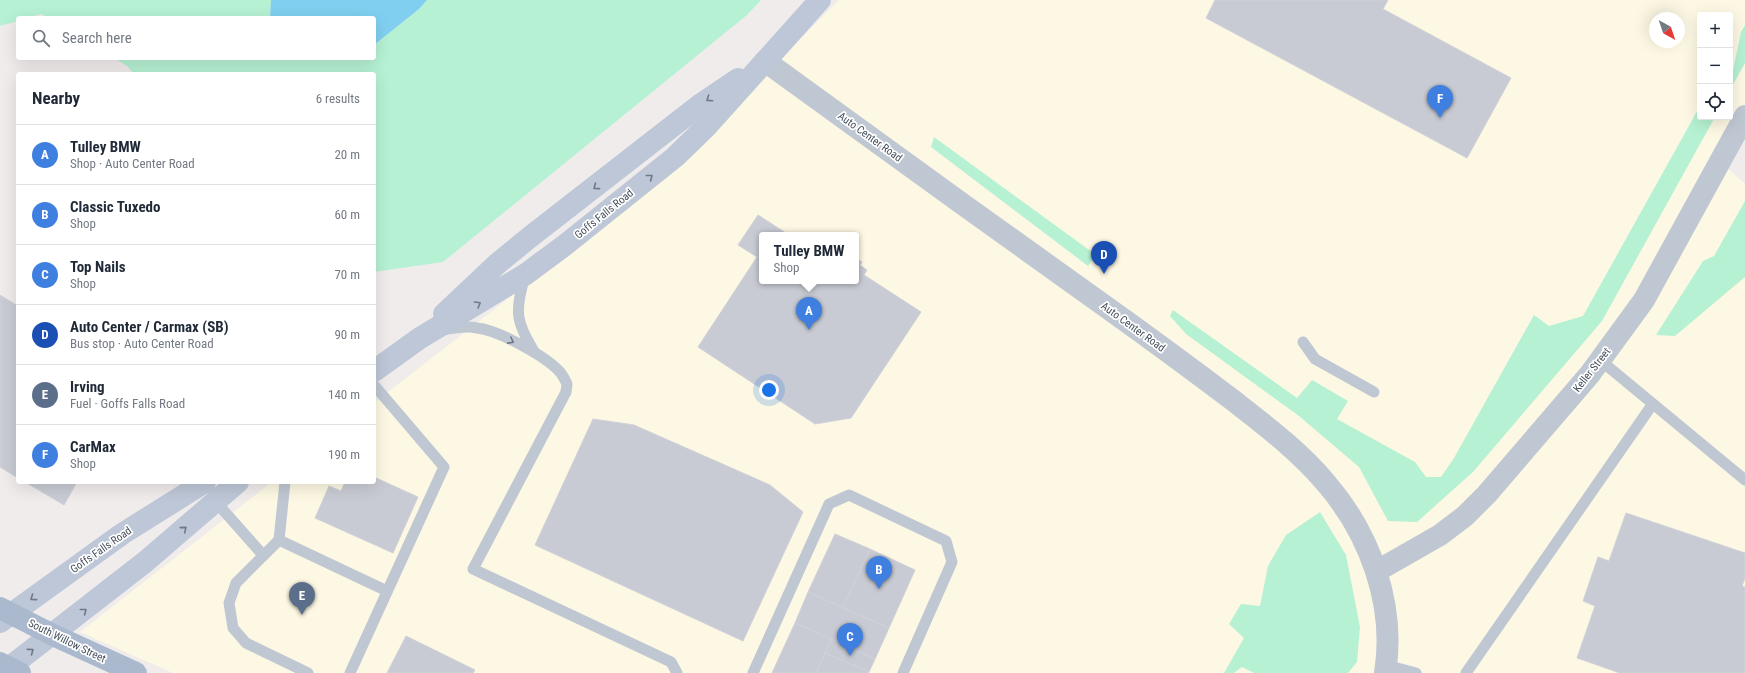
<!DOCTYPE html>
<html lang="en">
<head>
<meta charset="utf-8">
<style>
  :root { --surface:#fff; --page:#f6f6f7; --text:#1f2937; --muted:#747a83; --line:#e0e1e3; --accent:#d93025 }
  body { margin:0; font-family:"Roboto Condensed",sans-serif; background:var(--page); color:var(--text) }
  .controls { position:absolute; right:12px; top:12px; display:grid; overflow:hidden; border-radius:4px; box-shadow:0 4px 16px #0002 }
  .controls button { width:36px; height:36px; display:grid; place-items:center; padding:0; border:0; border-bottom:1px solid var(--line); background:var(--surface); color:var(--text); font:20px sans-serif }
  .compass { position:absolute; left:1649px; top:12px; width:36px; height:36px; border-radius:50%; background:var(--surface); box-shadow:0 4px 16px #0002; rotate:140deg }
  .you { position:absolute; left:769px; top:390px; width:14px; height:14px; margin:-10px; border:3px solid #fff; border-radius:50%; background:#1a73e8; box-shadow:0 0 0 6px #1a73e833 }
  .badge { display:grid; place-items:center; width:26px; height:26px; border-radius:50%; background:var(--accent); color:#fff; font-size:13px; font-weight:700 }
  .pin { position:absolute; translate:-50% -33px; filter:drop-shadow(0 1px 2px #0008) }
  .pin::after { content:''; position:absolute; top:21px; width:14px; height:12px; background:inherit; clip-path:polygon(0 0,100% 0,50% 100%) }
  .popup { position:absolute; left:759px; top:232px; width:100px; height:52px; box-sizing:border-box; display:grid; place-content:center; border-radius:4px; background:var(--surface); filter:drop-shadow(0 1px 3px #0005); font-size:13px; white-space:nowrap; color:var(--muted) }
  .popup b { font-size:15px; color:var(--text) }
  .popup::after { content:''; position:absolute; left:50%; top:100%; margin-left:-8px; border:8px solid transparent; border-top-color:var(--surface) }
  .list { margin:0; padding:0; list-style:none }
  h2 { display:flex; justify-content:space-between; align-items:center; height:52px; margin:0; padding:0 16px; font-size:17px }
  h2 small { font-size:13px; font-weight:400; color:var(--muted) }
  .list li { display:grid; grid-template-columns:26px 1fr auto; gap:12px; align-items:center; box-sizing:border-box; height:60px; padding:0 16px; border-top:1px solid var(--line) }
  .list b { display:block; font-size:15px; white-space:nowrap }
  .list p { margin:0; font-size:13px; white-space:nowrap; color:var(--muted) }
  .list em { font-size:13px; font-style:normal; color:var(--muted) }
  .icon { flex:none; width:22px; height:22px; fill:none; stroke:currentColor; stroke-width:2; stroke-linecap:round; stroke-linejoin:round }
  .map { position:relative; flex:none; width:1745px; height:673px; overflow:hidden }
  .search { position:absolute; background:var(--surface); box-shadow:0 4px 16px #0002; left:16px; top:16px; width:360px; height:44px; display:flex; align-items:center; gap:10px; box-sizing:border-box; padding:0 14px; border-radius:4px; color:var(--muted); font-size:15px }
  .panel { position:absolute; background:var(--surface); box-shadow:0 4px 16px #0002; left:16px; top:72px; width:360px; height:412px; border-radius:4px }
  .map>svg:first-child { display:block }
</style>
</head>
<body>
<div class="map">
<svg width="1745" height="673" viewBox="0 0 1745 673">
  <rect width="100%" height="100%" fill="#f0ecec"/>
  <path fill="#fdf8e3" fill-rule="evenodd" d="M839 0H1745V116L1714 156 1745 184V673H173L80 632 272 482H374V403L662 179ZM1700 15H1730V117H1700ZM1655 18H1679V42H1655ZM762 235H856V281H762Z"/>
  <path fill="#b6f1d3" d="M0 0H271L270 18H49L41 14 27 18H18V21L0 26Z
    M427 0H761L747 15 443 262 374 272V74H134L127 66 114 58H374V45L419 9Z
    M1745 25V63L1730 90V77L1732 75 1741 32Z
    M1700 106V117H1715L1602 321 1473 472 1417 522 1388 521 1359 467 1299 416 1186 334 1170 316 1173 310 1297 398 1312 380 1348 401 1337 419 1415 462 1426 477H1441L1454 458 1534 315 1549 326 1583 316Z
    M934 137 1096 255 1088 266 931 147Z
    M1745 201V277L1675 336 1656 335 1703 261 1714 256Z
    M1320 512 1346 555 1360 627 1357 662 1348 673H1254L1242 667 1234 673H1224L1244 638 1229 624 1241 604 1260 606 1268 566 1286 535Z"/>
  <path fill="#80cff1" d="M271 0H427L419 9 374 45V18H270Z"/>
  <path fill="#c8cbd3" stroke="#d0d2d9" d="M1215 0H1388L1383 9 1511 78 1467 158 1206 18Z
    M758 215 789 235H762V281H856V258L862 262 860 265 867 270 864 275 921 312 851 418 815 424 698 347 757 257 738 245Z
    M0 295 18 306V478L0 467Z
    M593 419 634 425 770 485 803 512 743 641 535 545Z
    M374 477 418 497 393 553 315 518 329 486 341 491 345 482H374Z
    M25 482H77L64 505Z
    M1626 513 1745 553V578L1742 586 1745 587V673H1620L1577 658 1595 606 1583 601 1598 557 1609 561Z
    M835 534 870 549 843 608 808 592Z
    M870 549 915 570 889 628 843 608Z
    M808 592 889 628 875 659 795 623Z
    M795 623 831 639 825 653 816 673H772Z
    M406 636 475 670 473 673H387Z
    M831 639 875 659 869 672 825 653Z
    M825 653 869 672 868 673H816Z"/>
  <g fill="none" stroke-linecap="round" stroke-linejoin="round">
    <path stroke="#bfc7d3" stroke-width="11" d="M525 275C515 314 515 319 535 353
      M444 330C453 328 467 326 477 328 498 330 545 356 559 371 563 375 565 380 567 384L566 392 473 569 671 662 677 673
      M1303 342 1315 359 1374 392
      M1600 360 1745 480
      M216 502 263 555
      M279 540 285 482
      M1386 665 1416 673
      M308 673 246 643 233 628 229 603 236 583 279 540 387 591
      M350 673 444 467 374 385
      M753 673 829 504 849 495 946 541 952 562 903 673
      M1466 673 1652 405"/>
    <path stroke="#bfc7d3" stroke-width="22" d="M765 61C879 144 994 227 1109 309 1151 339 1193 370 1234 401 1266 426 1300 452 1326 483 1370 534 1396 605 1385 673
      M1377 571 1440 535 1465 516 1487 494 1590 374 1644 300 1745 116"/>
    <path stroke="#bdc7d7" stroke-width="22" d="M444 314 497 264 530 237 701 104 738 79
      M374 371 420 338 526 274 565 245 675 157 707 126 820 0
      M0 622 122 534 205 482
      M2 673 145 562 238 482"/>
    <path stroke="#aab9ce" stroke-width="22" d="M0 608 53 635 136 673
      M0 663 20 673"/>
  </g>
  <defs><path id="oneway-chevron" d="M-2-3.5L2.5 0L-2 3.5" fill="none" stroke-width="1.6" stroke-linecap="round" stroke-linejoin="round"/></defs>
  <g stroke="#6e7886">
    <use href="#oneway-chevron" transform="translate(709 99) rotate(146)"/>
    <use href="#oneway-chevron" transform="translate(650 177) rotate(-38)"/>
    <use href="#oneway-chevron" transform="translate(596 187) rotate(143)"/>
    <use href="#oneway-chevron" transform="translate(478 304) rotate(-31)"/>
    <use href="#oneway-chevron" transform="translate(184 529) rotate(-41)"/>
    <use href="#oneway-chevron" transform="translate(33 598) rotate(144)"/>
    <use href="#oneway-chevron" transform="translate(84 611) rotate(-38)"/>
    <use href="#oneway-chevron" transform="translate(31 651) rotate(-37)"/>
  </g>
  <use stroke="#6f7885" href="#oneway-chevron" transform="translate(511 341) rotate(28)"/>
  <g text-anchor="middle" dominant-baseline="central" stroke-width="3.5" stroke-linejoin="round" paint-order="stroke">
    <g font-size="11" fill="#444e5b" stroke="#fff">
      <text transform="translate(870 137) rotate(36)">Auto Center Road</text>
      <text transform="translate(604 214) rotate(-39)">Goffs Falls Road</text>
      <text transform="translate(1133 327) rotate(36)">Auto Center Road</text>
      <text transform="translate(1592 370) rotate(-52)">Keller Street</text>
      <text transform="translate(101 550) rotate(-35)">Goffs Falls Road</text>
      <text transform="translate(67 641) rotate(26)">South Willow Street</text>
    </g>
  </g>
</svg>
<div class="controls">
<button>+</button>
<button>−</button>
<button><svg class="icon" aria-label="locate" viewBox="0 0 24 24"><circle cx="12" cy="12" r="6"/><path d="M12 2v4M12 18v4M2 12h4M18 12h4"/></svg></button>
</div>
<svg class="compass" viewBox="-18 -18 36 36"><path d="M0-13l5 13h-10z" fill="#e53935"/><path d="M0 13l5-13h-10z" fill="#747a83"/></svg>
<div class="you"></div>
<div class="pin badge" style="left:809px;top:330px;background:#3f7fe0">A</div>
<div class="popup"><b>Tulley BMW</b>Shop</div>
<div class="pin badge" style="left:879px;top:589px;background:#3f7fe0">B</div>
<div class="pin badge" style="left:850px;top:656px;background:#3f7fe0">C</div>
<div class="pin badge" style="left:1104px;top:274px;background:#1a4fb4">D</div>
<div class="pin badge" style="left:302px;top:615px;background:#5c6f8a">E</div>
<div class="pin badge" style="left:1440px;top:118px;background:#3f7fe0">F</div>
<div class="search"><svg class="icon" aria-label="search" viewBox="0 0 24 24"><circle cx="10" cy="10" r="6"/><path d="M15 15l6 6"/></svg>Search here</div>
<section class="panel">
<h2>Nearby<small>6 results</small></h2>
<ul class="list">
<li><span class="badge" style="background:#3f7fe0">A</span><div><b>Tulley BMW</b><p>Shop · Auto Center Road</p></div><em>20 m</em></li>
<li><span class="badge" style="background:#3f7fe0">B</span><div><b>Classic Tuxedo</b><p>Shop</p></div><em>60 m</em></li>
<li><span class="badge" style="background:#3f7fe0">C</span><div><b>Top Nails</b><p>Shop</p></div><em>70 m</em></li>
<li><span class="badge" style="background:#1a4fb4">D</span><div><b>Auto Center / Carmax (SB)</b><p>Bus stop · Auto Center Road</p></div><em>90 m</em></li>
<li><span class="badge" style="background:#5c6f8a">E</span><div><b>Irving</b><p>Fuel · Goffs Falls Road</p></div><em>140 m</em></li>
<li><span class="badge" style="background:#3f7fe0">F</span><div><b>CarMax</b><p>Shop</p></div><em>190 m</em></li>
</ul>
</section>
</div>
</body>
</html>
